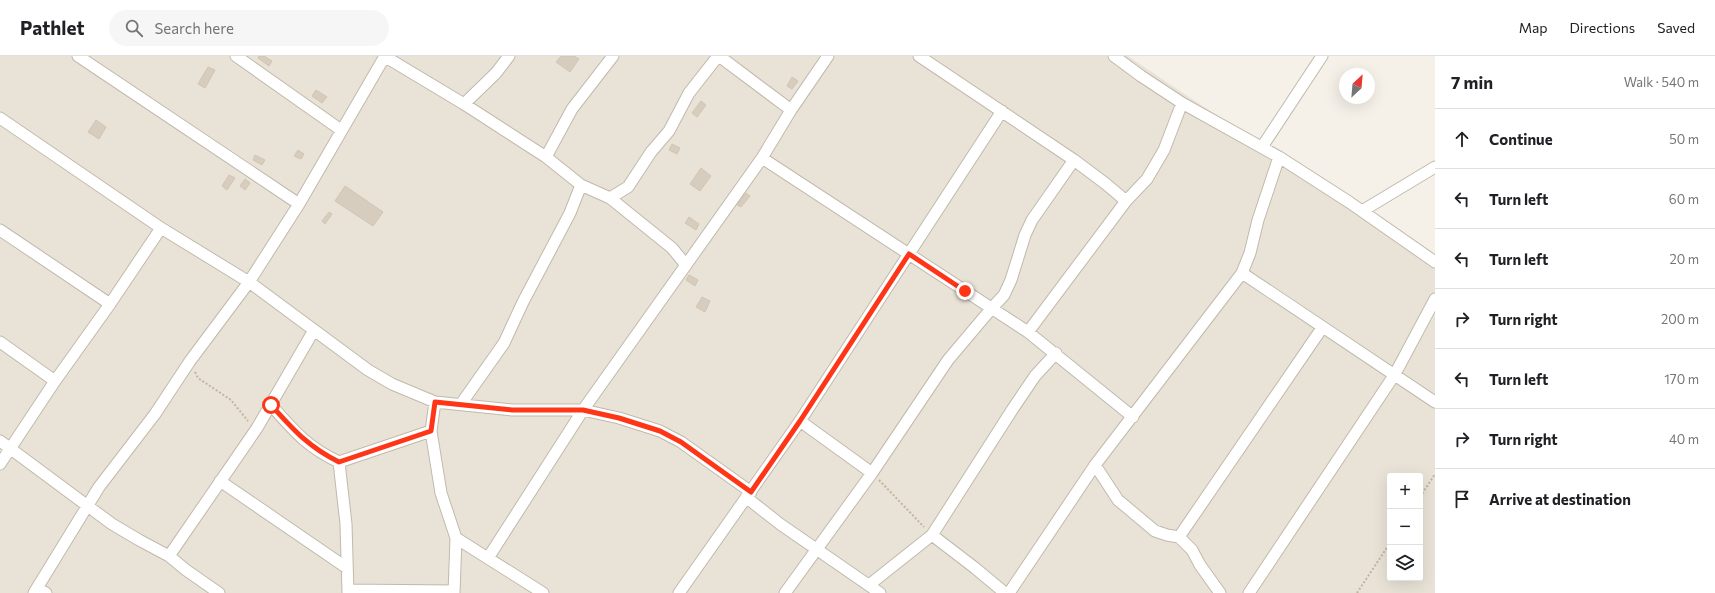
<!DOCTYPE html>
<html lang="en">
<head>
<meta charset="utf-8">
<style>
  :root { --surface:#fff; --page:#f6f6f6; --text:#202124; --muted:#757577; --line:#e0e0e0 }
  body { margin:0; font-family:Commissioner,sans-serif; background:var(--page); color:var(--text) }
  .controls { position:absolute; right:12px; bottom:12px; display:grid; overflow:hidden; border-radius:4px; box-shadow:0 4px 16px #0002 }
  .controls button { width:36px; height:36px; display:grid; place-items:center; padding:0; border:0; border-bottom:1px solid var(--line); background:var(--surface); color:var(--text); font:20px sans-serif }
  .compass { position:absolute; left:1339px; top:12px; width:36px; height:36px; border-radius:50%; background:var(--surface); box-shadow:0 4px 16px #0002; rotate:26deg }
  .stop { position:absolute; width:12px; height:12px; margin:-9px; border:3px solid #fe3617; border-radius:50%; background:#fff }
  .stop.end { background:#fe3617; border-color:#fff; box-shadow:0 1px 4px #0008 }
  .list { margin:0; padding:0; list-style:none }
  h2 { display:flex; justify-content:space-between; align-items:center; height:52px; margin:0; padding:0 16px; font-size:17px }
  h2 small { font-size:13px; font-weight:400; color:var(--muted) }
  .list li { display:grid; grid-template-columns:26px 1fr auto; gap:12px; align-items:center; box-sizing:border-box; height:60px; padding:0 16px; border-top:1px solid var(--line) }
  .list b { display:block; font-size:15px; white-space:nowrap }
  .list em { font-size:13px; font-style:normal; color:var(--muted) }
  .icon { flex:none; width:22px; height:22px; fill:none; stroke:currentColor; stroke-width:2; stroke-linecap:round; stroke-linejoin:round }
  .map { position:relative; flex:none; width:1435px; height:537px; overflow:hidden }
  header { display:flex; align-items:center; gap:24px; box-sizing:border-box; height:56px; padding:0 20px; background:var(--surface); border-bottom:1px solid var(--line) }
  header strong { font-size:19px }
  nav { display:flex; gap:22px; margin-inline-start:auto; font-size:14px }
  .search { width:280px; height:36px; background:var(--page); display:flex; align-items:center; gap:10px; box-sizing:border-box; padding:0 14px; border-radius:22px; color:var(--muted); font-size:15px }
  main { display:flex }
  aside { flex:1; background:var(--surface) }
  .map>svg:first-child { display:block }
</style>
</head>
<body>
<header>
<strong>Pathlet</strong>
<div class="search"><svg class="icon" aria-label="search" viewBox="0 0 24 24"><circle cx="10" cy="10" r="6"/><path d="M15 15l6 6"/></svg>Search here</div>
<nav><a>Map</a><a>Directions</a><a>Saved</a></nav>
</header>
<main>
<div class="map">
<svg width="1435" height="537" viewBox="0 0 1435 537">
  <rect width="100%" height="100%" fill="#f5f1e9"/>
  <path fill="#e9e3d7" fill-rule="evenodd" d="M0 0H1128L1435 206V537H0ZM1390 420H1420V522H1390Z"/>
  <path fill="#d7cdbe" stroke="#d2c4b1" d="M259 0H264L272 5 269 10 258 2Z
    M561 0H574L579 3 570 16 556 6Z
    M208 11 215 14 205 32 198 28Z
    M792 21 798 25 792 33 787 30Z
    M316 34 327 41 322 47 312 40Z
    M701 45 706 49 697 61 692 57Z
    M96 64 106 71 99 83 88 76Z
    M672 88 680 92 677 98 669 94Z
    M298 94 304 98 301 103 294 100Z
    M255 99 265 104 262 109 253 104Z
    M701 112 711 120 700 135 690 128Z
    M229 119 235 122 227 134 222 130Z
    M245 123 250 127 245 134 240 130Z
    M345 130 383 156 373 170 335 145Z
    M746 137 750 140 741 151 737 149Z
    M329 156 332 158 325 168 322 165Z
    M689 161 699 168 696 174 685 167Z
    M689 219 698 224 695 230 686 224Z
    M702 241 710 245 705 256 696 251Z"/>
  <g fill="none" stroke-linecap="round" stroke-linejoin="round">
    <defs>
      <path id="street" d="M78 0 299 148
        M236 0 341 74
        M384 0 464 48 546 101 581 129 610 142 672 192 686 209
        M719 0 791 54
        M919 0 1074 104 1106 128 1126 145
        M1114 0 1141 20 1182 47 1279 101 1349 146 1435 206
        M464 48 496 17 509 0
        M0 62 161 172 249 226 368 314 392 328 435 346 512 354H583L619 362 660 375 681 386 751 436
        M1262 91 1322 0
        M546 101 572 53 613 0
        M762 102 1028 276 1133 361
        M610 142 628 131 651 96 669 75 689 37 718 0
        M1362 155 1435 111
        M0 174 110 248
        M1242 217 1435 346
        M1028 276 1126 145 1147 123 1164 94 1182 47
        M0 286 55 325
        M435 346 431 375 441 437 456 482 454 537
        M461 348 504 287 523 246 570 157 581 129
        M271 349C293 374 307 391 339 406L431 375
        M800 365 872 417
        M0 385 112 468 139 484 169 500 186 514 219 537
        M339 406 346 468 348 537
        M0 408 55 325 110 248 161 172
        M1095 409 1118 444 1155 475 1167 479 1179 481 1192 494 1200 509 1220 537
        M220 425 347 512
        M747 442 780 468 880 537
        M932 479 975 512 1005 537
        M1179 481 1322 272
        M456 482 543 537
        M169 500 257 372 314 274
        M488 502 583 354 762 102 791 54 828 0
        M869 529 932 479 1012 354 1035 320 1056 297
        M37 532 46 537
        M348 534 454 535
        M34 537 99 431 155 358 190 305 249 226 299 148 385 0
        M679 537 800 365 1002 55
        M785 537 872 417 948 304 991 253 1004 239 1011 224 1025 179 1032 164 1074 104
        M1009 537 1095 409 1242 217 1250 197 1258 164 1279 101
        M1249 537 1395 318 1435 243"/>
    </defs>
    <use href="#street" stroke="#c1b9ab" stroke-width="13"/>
    <path stroke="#c3b49c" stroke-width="2" stroke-dasharray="2 2" stroke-linecap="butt" d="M195 316 198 322 231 344 248 365
      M879 424 924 471
      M1420 441 1435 418
      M1357 537 1390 487"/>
    <use href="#street" stroke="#fff" stroke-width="11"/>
  </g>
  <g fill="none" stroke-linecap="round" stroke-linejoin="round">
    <path stroke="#fe3617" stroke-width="5" d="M271 349C293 373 308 391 339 406L431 375 435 346 512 354H583L619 362 660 375 681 386 751 436 800 365 909 198 965 235"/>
  </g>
</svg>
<div class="controls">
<button>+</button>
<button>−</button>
<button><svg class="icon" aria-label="layers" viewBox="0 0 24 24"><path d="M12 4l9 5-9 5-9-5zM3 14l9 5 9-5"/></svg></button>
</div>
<svg class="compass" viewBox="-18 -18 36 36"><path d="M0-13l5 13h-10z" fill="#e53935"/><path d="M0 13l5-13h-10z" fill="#757577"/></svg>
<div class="stop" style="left:271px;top:349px"></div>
<div class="stop end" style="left:965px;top:235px"></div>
</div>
<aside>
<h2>7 min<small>Walk · 540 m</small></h2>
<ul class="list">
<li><svg class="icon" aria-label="ahead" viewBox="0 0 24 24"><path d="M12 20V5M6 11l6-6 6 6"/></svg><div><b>Continue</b></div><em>50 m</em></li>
<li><svg class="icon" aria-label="left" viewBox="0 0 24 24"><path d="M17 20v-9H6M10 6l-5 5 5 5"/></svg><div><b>Turn left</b></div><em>60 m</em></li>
<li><svg class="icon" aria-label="left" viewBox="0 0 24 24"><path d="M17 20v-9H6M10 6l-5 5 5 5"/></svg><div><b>Turn left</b></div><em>20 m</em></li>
<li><svg class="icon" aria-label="right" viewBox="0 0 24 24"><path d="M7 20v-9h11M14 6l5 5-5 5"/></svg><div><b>Turn right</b></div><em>200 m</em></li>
<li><svg class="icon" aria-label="left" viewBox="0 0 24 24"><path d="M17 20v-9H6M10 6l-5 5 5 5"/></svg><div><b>Turn left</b></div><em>170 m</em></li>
<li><svg class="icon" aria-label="right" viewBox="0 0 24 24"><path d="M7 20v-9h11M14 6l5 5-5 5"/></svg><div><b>Turn right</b></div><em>40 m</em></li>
<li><svg class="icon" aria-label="arrive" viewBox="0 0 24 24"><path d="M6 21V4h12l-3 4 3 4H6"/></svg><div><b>Arrive at destination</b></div></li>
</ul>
</aside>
</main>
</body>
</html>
